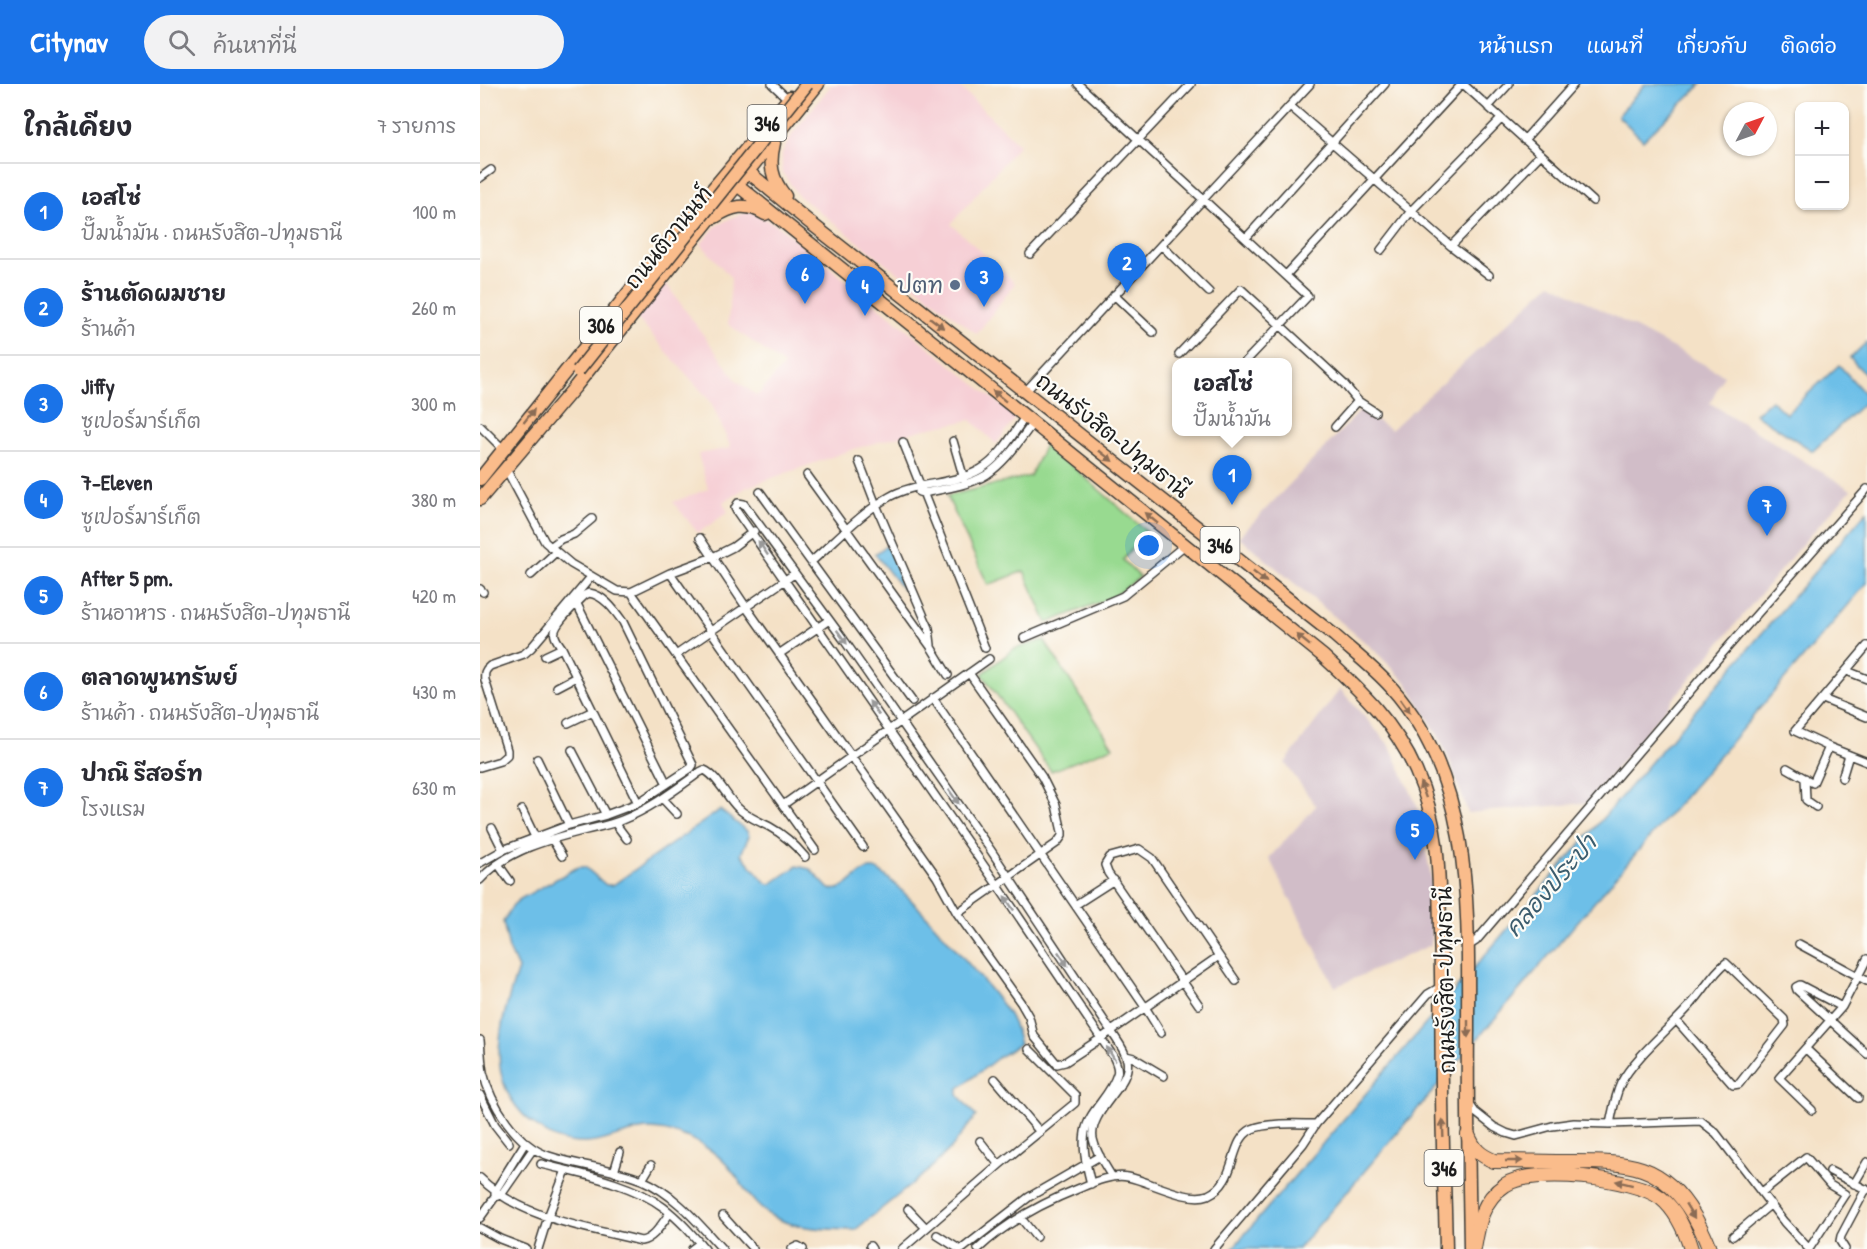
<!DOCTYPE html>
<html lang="th">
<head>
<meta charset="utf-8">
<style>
  :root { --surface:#fff; --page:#f2f2f3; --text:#2b2b33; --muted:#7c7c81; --line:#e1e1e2; --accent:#1a73e8 }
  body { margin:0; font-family:"Patrick Hand","Playpen Sans Thai",sans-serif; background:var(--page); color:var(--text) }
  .controls { position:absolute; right:18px; top:18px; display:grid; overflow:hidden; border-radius:12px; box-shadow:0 2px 4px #0004 }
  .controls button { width:54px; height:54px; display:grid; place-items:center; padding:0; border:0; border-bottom:2px solid var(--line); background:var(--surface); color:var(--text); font:30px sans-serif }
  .compass { position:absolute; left:1243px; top:18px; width:54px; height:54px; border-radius:50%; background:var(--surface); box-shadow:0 2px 4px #0004; rotate:49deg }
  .you { position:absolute; left:669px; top:462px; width:21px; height:21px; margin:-15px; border:4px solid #fff; border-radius:50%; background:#1a73e8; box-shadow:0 0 0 9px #1a73e833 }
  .badge { display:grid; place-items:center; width:39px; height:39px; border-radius:50%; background:var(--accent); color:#fff; font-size:20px; font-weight:700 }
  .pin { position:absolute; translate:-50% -50px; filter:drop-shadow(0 2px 3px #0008) }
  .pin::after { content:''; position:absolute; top:32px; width:21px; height:18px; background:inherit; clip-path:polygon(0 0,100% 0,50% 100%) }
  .popup { position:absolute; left:692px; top:274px; width:120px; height:78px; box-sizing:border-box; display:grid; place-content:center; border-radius:12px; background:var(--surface); filter:drop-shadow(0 2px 4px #0005); font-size:20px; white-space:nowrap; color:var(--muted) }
  .popup b { font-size:22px; color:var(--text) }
  .popup::after { content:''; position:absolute; left:50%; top:100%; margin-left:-12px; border:12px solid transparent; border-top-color:var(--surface) }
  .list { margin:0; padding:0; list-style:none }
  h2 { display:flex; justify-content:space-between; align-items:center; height:78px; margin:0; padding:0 24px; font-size:26px }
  h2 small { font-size:20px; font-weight:400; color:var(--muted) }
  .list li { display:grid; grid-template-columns:39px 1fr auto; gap:18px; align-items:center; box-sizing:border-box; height:96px; padding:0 24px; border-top:2px solid var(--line) }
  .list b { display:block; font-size:22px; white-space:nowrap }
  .list p { margin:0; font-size:20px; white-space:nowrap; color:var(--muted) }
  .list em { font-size:20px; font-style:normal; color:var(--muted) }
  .icon { flex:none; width:33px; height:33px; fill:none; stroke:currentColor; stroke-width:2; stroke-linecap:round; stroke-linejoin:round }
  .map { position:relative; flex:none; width:1387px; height:1165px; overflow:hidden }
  header { display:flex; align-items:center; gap:36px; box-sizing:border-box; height:84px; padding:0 30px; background:var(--accent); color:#fff }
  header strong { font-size:28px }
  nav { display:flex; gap:33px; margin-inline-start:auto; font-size:21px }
  .search { width:420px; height:54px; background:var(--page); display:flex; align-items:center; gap:15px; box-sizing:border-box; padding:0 21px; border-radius:33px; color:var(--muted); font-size:22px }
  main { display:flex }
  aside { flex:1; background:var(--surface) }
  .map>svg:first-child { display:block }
</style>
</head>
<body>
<header>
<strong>Citynav</strong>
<div class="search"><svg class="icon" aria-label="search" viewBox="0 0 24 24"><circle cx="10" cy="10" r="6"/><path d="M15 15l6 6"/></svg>ค้นหาที่นี่</div>
<nav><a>หน้าแรก</a><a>แผนที่</a><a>เกี่ยวกับ</a><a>ติดต่อ</a></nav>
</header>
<main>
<aside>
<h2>ใกล้เคียง<small>7 รายการ</small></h2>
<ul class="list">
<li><span class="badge">1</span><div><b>เอสโซ่</b><p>ปั๊มน้ำมัน · ถนนรังสิต-ปทุมธานี</p></div><em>100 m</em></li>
<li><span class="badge">2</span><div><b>ร้านตัดผมชาย</b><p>ร้านค้า</p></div><em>260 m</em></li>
<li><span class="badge">3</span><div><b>Jiffy</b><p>ซูเปอร์มาร์เก็ต</p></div><em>300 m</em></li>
<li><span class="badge">4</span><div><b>7-Eleven</b><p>ซูเปอร์มาร์เก็ต</p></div><em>380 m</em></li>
<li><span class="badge">5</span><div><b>After 5 pm.</b><p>ร้านอาหาร · ถนนรังสิต-ปทุมธานี</p></div><em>420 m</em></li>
<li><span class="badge">6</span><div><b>ตลาดพูนทรัพย์</b><p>ร้านค้า · ถนนรังสิต-ปทุมธานี</p></div><em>430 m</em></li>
<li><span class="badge">7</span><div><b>ปาณิ รีสอร์ท</b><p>โรงแรม</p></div><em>630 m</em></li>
</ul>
</aside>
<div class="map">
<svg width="1387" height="1165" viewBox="0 0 1387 1165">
  <rect width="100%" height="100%" fill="#fdfcf7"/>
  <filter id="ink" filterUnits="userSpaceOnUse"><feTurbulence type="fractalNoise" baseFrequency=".0167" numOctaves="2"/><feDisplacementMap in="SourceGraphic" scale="12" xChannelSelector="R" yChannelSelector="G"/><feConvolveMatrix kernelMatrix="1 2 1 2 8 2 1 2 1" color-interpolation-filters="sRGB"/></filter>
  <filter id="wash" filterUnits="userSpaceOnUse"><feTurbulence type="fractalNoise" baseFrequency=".008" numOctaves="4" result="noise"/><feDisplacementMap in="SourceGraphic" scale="24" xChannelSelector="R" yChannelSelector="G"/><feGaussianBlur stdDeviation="1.35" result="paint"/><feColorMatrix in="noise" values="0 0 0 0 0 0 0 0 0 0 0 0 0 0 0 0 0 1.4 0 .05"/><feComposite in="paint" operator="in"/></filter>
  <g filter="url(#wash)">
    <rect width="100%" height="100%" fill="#f4e1c6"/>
    <path fill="#f6cfd5" d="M352 0H477L539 61 471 140 535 199 497 250 318 111 302 88V69L313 49Z
      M270 127 298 142 536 333 516 360 491 336 441 346 374 365 267 403 243 418 248 428 218 449 193 418 228 405 218 370 251 364 231 318 155 232 184 197 257 297 277 312 304 281 248 240 251 194 221 160 236 142 253 133Z"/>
    <path fill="#d1bdc8" d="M1071 199 1244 291 1230 319 1371 406 1322 460 1107 719 988 729 969 675 959 653 927 599 892 564 759 453 881 326 911 346Z
      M860 605 910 662 938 724 951 793V861L855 903 789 774 836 722 805 679Z"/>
    <path fill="#98da90" stroke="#5a7b56" stroke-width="1.5" d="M566 359 666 447 643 476 660 493 633 513 567 539 544 487 508 501 467 412 550 392Z
      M564 556 633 663 571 687 502 590 534 565Z"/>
    <path fill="#6dbfe8" stroke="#446e82" stroke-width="1.5" d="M1165 0H1222L1163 56 1138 32Z
      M1387 258V292L1370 274Z
      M1359 281 1387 312V316L1333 367 1275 330 1291 316 1306 330Z
      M1387 427V499L818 1165H752Z
      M406 462 414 475 423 506 395 470Z
      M240 726 267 747 269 752 261 770 286 799 291 800 317 782 330 785 349 805C352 805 355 806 358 805 370 803 380 783 394 785 413 789 511 904 526 926 533 936 537 948 540 960L519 973 478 1005V1011L496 1032 471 1064 447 1088 375 1146C347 1145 315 1146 290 1131 272 1120 262 1099 249 1083 238 1070 224 1061 209 1054 195 1048 175 1043 160 1046 142 1049 125 1058 107 1059 82 1060 68 1053 50 1037 1 995 21 937 38 885L29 865 23 838 33 821 40 815 98 783H105L126 801H133Z"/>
  </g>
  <g filter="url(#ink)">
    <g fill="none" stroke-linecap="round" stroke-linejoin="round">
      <defs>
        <path id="minor" d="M292 0 308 15
          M598 0 828 212 765 278
          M983 0 1113 117
          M810 22 971 162 1009 191
          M1008 23 1029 0
          M1044 56 1094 0
          M0 94 11 86
          M766 154 905 0
          M681 161 729 208
          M971 162 1061 70
          M901 166 931 127 1021 35
          M550 170 711 0
          M806 191 982 0
          M634 211 673 248
          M699 270 761 205 864 300 878 317 895 328
          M545 308 830 0
          M0 342 23 365
          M855 343 878 317
          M473 357 484 395
          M423 358 505 564
          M379 377 396 421 445 535 449 544 451 561
          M25 383 65 458 91 480 137 507 151 508 190 489 233 473 253 463 274 447
          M327 391 451 563 468 591
          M280 408 432 617
          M439 408 443 409C463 405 488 402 506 391 526 378 539 357 553 339
          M220 454 266 523 457 793 477 829 541 919 549 933 554 952 577 980 585 978 620 955 739 872
          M70 463 81 455 94 450 112 435
          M331 478C354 458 382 428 409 413 437 397 473 402 501 385 520 374 533 350 545 333
          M190 489 383 763
          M51 491 76 468
          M0 505 3 508
          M151 508 335 766
          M97 520 187 700
          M544 554 643 512 705 461
          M299 570 349 536
          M196 571 314 490
          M65 572 82 564
          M1367 587 1387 595
          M77 603 96 593
          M453 614 665 923 681 949
          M1343 615 1387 633
          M88 639 113 627
          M1349 663 1315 647 1387 562
          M92 666 126 731
          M57 675 89 741
          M0 683 20 677 27 671V666L5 596C4 589 5 586 10 582L44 570 51 564 111 493
          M1307 684 1333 699 1349 663 1387 678
          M1325 694 1326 716 1336 723
          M1362 694 1369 671
          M183 715 197 730
          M303 721 509 575
          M42 726 55 753
          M135 739 147 755
          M12 744 23 766
          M72 755 82 772
          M0 779 23 766 89 741 126 731 158 719 211 684 213 681 143 538C135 527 124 511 109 509L105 511C98 518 71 542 75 552 76 556 80 561 82 564L158 719
          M18 780 30 797
          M0 796C26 766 70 755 106 746 118 743 130 741 142 736 170 725 195 706 220 688L224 686C237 691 247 714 258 724 267 733 279 737 290 743 303 750 316 762 325 773
          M595 821 634 796
          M477 829 577 759 582 752V748L576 721 562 693 489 589
          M1319 860 1387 897
          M988 862 996 857 1241 571 1387 405
          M719 921 628 789 625 781 630 773 659 765 672 774 756 897
          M1362 923 1320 901 1316 903 1317 906 1387 970
          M0 956C1 966 1 977 3 988 10 1019 37 1062 69 1072 99 1082 132 1084 162 1096 195 1110 219 1140 242 1165
          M1326 965 1378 1014
          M646 972 654 974 684 992
          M515 995 560 1048
          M0 1011 15 1041 29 1059
          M990 1021 995 1028 1014 1043 1026 1049 1036 1052 1072 1042 1094 1039 1130 1040 1221 1037 1236 1049 1304 1138 1329 1165
          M1332 1026 1299 994 1362 923 1387 875
          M1130 1040C1133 1026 1135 1012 1141 999 1155 972 1193 942 1213 918 1225 905 1232 890 1246 879L1304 935 1305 941 1259 1000 1253 1001 1196 936
          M500 1057 519 1081
          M61 1080C100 1090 151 1099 183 1123 199 1135 212 1150 225 1165
          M1350 1087 1387 1106
          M134 1088 140 1068
          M0 1094C41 1135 106 1143 161 1157 174 1155 182 1139 190 1129
          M162 1096 171 1081
          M611 1100C607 1084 602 1065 605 1048 609 1026 631 1012 637 990 639 985 636 978 633 972L518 802 257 428 255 424 258 419 264 420 364 556 510 765 631 947C636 955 645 966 647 976 653 1001 608 1026 613 1055 616 1069 625 1081 632 1093
          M1374 1100 1387 1078
          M1282 1108 1326 1073 1350 1101 1365 1110 1329 1165
          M15 1111V1107L45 1059
          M428 1125 446 1144
          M243 1132 273 1165
          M540 1133 556 1153
          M0 1134 15 1113 21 1111 53 1065
          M0 1144 20 1155 46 1165
          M457 1151 479 1165
          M1253 1152 1291 1120
          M390 1162 392 1165
          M58 1165 68 1133 86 1086
          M212 1165 220 1159
          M312 1165 318 1162 323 1165
          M422 1165 519 1081 595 1019V1011L549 965
          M482 1165 549 1113 620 1072
          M498 1165C528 1137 562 1119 600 1104 614 1098 632 1090 648 1093 669 1097 708 1119 728 1111 758 1098 748 1057 772 1045 788 1038 818 1040 836 1040L948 910 962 902
          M734 1165 823 1060 836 1040
          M1365 1165 1360 1157 1361 1152 1386 1105"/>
        <path id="primary" d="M294 59C289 80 291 94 305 112
          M255 77 328 137 854 551C873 568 894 584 911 603 995 697 988 829 988 946 987 1019 989 1092 990 1165
          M245 91 843 572C881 607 915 639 936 687 960 741 959 790 960 847 962 899 961 950 962 1002 962 1056 965 1111 966 1165
          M235 133C252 122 266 118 285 130
          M0 395 204 139 310 13
          M0 415 95 303 338 0"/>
        <path id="motorway" d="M988 1051C994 1066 1000 1071 1014 1077 1040 1077 1066 1078 1092 1078 1148 1078 1183 1079 1214 1132 1220 1143 1226 1153 1229 1165
          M994 1165C998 1140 1002 1116 1025 1101 1051 1082 1156 1094 1181 1114 1197 1127 1205 1146 1211 1165"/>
      </defs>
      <use href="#minor" stroke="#3c3a36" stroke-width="10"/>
      <use href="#primary" stroke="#3c3a36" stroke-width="15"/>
      <use href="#motorway" stroke="#3c3a36" stroke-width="16"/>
      <use href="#minor" stroke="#fff" stroke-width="7"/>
      <use href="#primary" stroke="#fabc8b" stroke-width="12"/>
      <use href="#motorway" stroke="#fabc8b" stroke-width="14"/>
      <defs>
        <path id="primary-bridge" d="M98 287 327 0"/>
      </defs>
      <use href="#primary-bridge" stroke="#3c3a36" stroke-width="15" stroke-linecap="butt"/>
      <use href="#primary-bridge" stroke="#fabc8b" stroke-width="12"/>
    </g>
    <defs><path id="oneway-solid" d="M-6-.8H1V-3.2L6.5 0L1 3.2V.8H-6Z" transform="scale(1.5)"/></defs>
    <g fill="#8b6c54">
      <use href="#oneway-solid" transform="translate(457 239) rotate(38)"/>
      <use href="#oneway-solid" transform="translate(519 312) rotate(-141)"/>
      <use href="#oneway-solid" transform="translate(49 332) rotate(-52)"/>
      <use href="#oneway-solid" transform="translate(626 372) rotate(38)"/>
      <use href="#oneway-solid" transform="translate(671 434) rotate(-141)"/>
      <use href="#oneway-solid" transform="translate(780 493) rotate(38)"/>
      <use href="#oneway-solid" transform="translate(823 556) rotate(-141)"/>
      <use href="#oneway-solid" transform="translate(925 622) rotate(55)"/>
      <use href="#oneway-solid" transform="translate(943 706) rotate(-110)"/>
      <use href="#oneway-solid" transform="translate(988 945) rotate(90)"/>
      <use href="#oneway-solid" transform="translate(963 1044) rotate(-92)"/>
      <use href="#oneway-solid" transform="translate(1034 1077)"/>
      <use href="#oneway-solid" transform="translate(1144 1099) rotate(-166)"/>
      <use href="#oneway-solid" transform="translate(1210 1127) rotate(58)"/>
    </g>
    <g fill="#999">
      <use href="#oneway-solid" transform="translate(283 464) rotate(-124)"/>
      <use href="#oneway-solid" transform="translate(362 553) rotate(54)"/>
      <use href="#oneway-solid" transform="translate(394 624) rotate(-125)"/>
      <use href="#oneway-solid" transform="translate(474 713) rotate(55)"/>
      <use href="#oneway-solid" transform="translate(529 819) rotate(-124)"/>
      <use href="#oneway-solid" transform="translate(583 875) rotate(56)"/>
      <use href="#oneway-solid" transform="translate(631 970) rotate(-121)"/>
    </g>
  </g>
  <circle fill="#5c6f8a" stroke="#fdfcf7" stroke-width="2" cx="475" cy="201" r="6"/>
  <g text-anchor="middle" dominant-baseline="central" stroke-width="4.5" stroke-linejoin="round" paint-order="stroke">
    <g fill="#fdfcf7" stroke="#605f5e" stroke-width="1.5">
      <rect x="267.5" y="21" width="39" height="36" rx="4.5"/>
      <rect x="100" y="223" width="42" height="36" rx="4.5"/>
      <rect x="720.5" y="443" width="39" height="36" rx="4.5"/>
      <rect x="944.5" y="1066" width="39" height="36" rx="4.5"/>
    </g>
    <g font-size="21" font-weight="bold" fill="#1c1c1c">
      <text x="287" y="39">346</text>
      <text x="121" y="241">306</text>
      <text x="740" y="461">346</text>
      <text x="964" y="1084">346</text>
    </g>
    <g font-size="22" fill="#1c1c1c" stroke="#fdfcf7">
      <text transform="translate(188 153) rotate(-51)">ถนนติวานนท์</text>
      <text transform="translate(633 351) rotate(38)">ถนนรังสิต-ปทุมธานี</text>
      <text transform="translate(965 896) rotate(-91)">ถนนรังสิต-ปทุมธานี</text>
    </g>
    <g font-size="22" fill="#4e5e75" stroke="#fdfcf7" text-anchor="end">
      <text x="463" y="201">ปตท</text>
    </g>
    <g font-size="24" font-style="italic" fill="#3c5d6e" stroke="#fdfcf7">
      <text transform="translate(1070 801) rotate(-49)">คลองประปา</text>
    </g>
  </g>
</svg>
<div class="controls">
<button>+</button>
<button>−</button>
</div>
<svg class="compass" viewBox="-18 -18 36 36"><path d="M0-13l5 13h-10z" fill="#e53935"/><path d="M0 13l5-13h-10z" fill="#7c7c81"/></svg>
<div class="you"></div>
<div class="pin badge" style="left:752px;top:421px">1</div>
<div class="popup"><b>เอสโซ่</b>ปั๊มน้ำมัน</div>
<div class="pin badge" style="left:647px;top:209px">2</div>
<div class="pin badge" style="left:504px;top:223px">3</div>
<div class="pin badge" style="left:385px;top:232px">4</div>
<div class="pin badge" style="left:935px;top:776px">5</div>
<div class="pin badge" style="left:325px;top:220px">6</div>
<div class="pin badge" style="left:1287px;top:452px">7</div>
</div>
</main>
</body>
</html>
